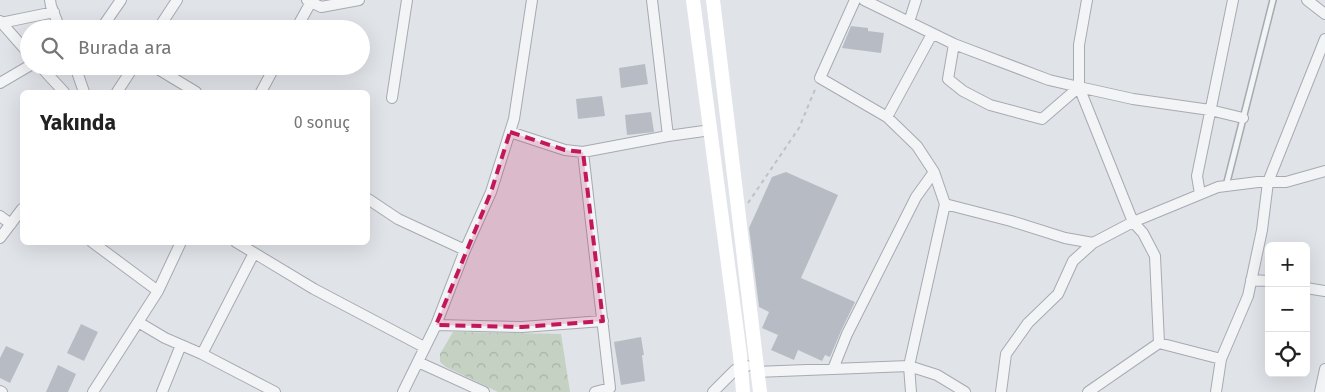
<!DOCTYPE html>
<html lang="tr">
<head>
<meta charset="utf-8">
<style>
  :root { --surface:#fff; --page:#f6f6f6; --text:#222; --muted:#767676; --line:#e0e0e0 }
  body { margin:0; font-family:"Fira Sans",sans-serif; background:var(--page); color:var(--text) }
  .controls { position:absolute; right:15px; bottom:15px; display:grid; overflow:hidden; border-radius:8px; box-shadow:0 5px 20px #0002 }
  .controls button { width:45px; height:45px; display:grid; place-items:center; padding:0; border:0; border-bottom:1px solid var(--line); background:var(--surface); color:var(--text); font:25px sans-serif }
  .list { margin:0; padding:0; list-style:none }
  h2 { display:flex; justify-content:space-between; align-items:center; height:65px; margin:0; padding:0 20px; font-size:21px }
  h2 small { font-size:16px; font-weight:400; color:var(--muted) }
  .icon { flex:none; width:28px; height:28px; fill:none; stroke:currentColor; stroke-width:2; stroke-linecap:round; stroke-linejoin:round }
  .map { position:relative; flex:none; width:1325px; height:392px; overflow:hidden }
  .search { position:absolute; background:var(--surface); box-shadow:0 5px 20px #0002; left:20px; top:20px; width:350px; height:55px; display:flex; align-items:center; gap:12px; box-sizing:border-box; padding:0 18px; border-radius:28px; color:var(--muted); font-size:19px }
  .panel { position:absolute; background:var(--surface); box-shadow:0 5px 20px #0002; left:20px; top:90px; width:350px; height:155px; border-radius:8px }
  .map>svg:first-child { display:block }
</style>
</head>
<body>
<div class="map">
<svg width="1325" height="392" viewBox="0 0 1325 392">
  <defs>
    <pattern id="forest-crowns" width="20" height="18" patternUnits="userSpaceOnUse" patternTransform="scale(1.25)"><rect width="20" height="18" fill="#c5d1c2"/><path d="M2 6a3 3 0 1 1 6 0M12 15a3 3 0 1 1 6 0" fill="none" stroke="#a9b4a8"/></pattern>
  </defs>
  <rect width="100%" height="100%" fill="#e0e3e8"/>
  <path fill="url(#forest-crowns)" d="M453 332 561 334 570 392H498L446 367 440 362V354Z"/>
  <path fill="#b7bcc4" d="M851 26 868 28V31L884 33 881 53 842 48Z
    M645 64 648 84 621 88 619 68Z
    M602 96 605 116 578 119 576 99Z
    M651 112 654 132 627 135 625 115Z
    M786 172 838 195 801 278 855 302 841 331 830 357 825 355 822 361 798 350 794 360 771 350 778 335 762 328 769 312 759 307 749 228 772 177Z
    M81 324 98 332 84 361 67 353Z
    M641 337 644 355H642L645 381 621 385 614 342Z
    M6 346 24 354 10 383 0 378V358Z
    M58 365 76 374 68 392H46Z"/>
  <g fill="none" stroke-linecap="round" stroke-linejoin="round">
    <defs>
      <path id="lane" d="M1226 186 1273 0"/>
      <path id="street" d="M50 0 51 6 60 29
        M307 0 321 7 359 0
        M652 0 668 136
        M855 0 820 78 887 117 917 146 934 172 945 204 909 366 911 392
        M864 0 954 44 1049 80 1079 87
        M1087 0 1079 45V87L1133 99 1210 110 1243 118
        M1307 0 1325 14
        M0 21 29 54
        M909 22 916 0
        M1 23 54 12
        M101 29 121 0
        M158 29 177 0
        M296 29 311 2
        M954 44 948 79 963 91 990 105 1042 119 1079 87
        M40 66 64 92
        M75 66 84 92
        M153 66 196 92
        M0 83 29 66
        M1079 87 1133 222 1143 233 1155 256 1159 343 1221 359
        M117 92 134 66
        M261 92 275 66
        M392 98 407 0
        M887 117 932 34
        M510 132 565 150 583 152 668 136 711 130
        M583 152 610 388 595 392
        M1200 194 1197 176 1233 0
        M368 199 398 219 465 250
        M945 204 1011 221 1065 238 1093 243
        M0 216 11 224
        M0 238 22 209
        M92 242 158 291
        M236 242 314 289 424 347
        M1251 280 1269 281
        M1306 288 1325 291
        M138 322 165 338 202 354 275 392
        M436 325 522 327 603 321
        M202 354 254 253
        M418 362 484 392
        M833 369 847 334 916 197 934 172
        M758 372 909 366 937 375 965 392
        M0 391 2 392
        M93 392 158 291 181 242
        M162 392 181 345
        M403 392 436 325 465 250 491 192 514 119 532 0
        M713 392 735 370 747 366
        M1001 392 1006 354 1028 323 1058 294 1073 261 1093 243 1133 222 1218 187 1258 182H1286L1325 171
        M1088 392 1159 343
        M1216 392 1221 359 1248 296 1262 230 1268 182 1325 39
        M1320 392 1325 369"/>
    </defs>
    <use href="#lane" stroke="#a6aab2" stroke-width="8"/>
    <use href="#street" stroke="#a6aab2" stroke-width="12"/>
    <path stroke="#bec1c6" stroke-width="2" stroke-dasharray="4 4" stroke-linecap="butt" d="M748 203 799 128 816 87"/>
    <use href="#lane" stroke="#f2f4f6" stroke-width="5"/>
    <use href="#street" stroke="#f2f4f6" stroke-width="10"/>
    <path stroke="#fff" stroke-width="14" d="M693 0 740 355 743 392
      M713 0 760 392"/>
  </g>
  <path fill="#c2185b" fill-opacity="0.2" stroke="#c2185b" stroke-width="4" stroke-dasharray="10 6" stroke-linejoin="round" d="M510 132 565 150 583 152 603 321 522 327 436 325 491 192Z"/>
</svg>
<div class="controls">
<button>+</button>
<button>−</button>
<button><svg class="icon" aria-label="locate" viewBox="0 0 24 24"><circle cx="12" cy="12" r="6"/><path d="M12 2v4M12 18v4M2 12h4M18 12h4"/></svg></button>
</div>
<div class="search"><svg class="icon" aria-label="search" viewBox="0 0 24 24"><circle cx="10" cy="10" r="6"/><path d="M15 15l6 6"/></svg>Burada ara</div>
<section class="panel">
<h2>Yakında<small>0 sonuç</small></h2>
<ul class="list">
</ul>
</section>
</div>
</body>
</html>
